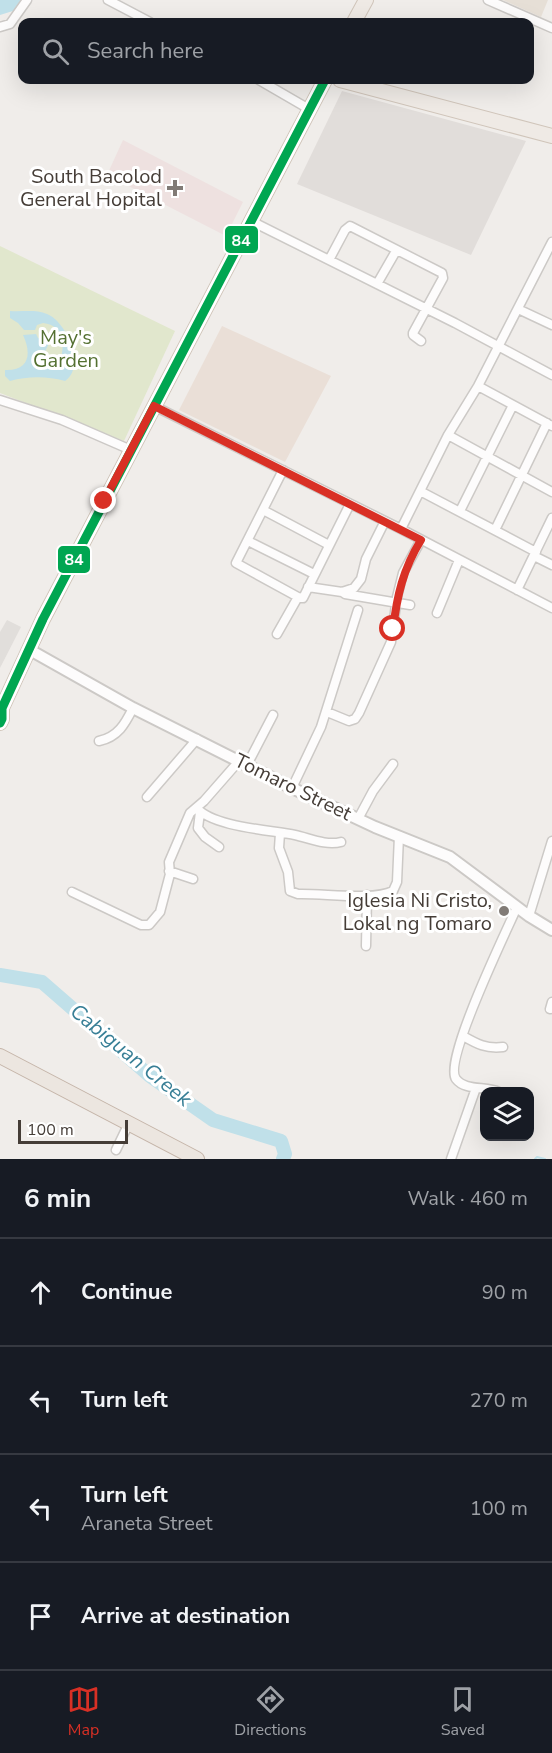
<!DOCTYPE html>
<html lang="en">
<head>
<meta charset="utf-8">
<style>
  :root { --surface:#171b24; --page:#20242c; --text:#f1f3f6; --muted:#9ea1a6; --line:#363941; --accent:#d93025 }
  body { margin:0; font-family:"Nunito Sans",sans-serif; background:var(--page); color:var(--text) }
  .controls { position:absolute; right:18px; bottom:18px; display:grid; overflow:hidden; border-radius:12px; box-shadow:0 6px 24px #0002 }
  .controls button { width:54px; height:54px; display:grid; place-items:center; padding:0; border:0; border-bottom:2px solid var(--line); background:var(--surface); color:var(--text); font:30px sans-serif }
  .scale { position:absolute; left:18px; bottom:15px; width:110px; box-sizing:border-box; padding-left:6px; border:3px solid #453d37; border-top:0; font-size:16px; line-height:21px; white-space:nowrap; color:#453d37; -webkit-text-stroke:4px #fff; paint-order:stroke }
  .stop { position:absolute; width:18px; height:18px; margin:-14px; border:4px solid #d93025; border-radius:50%; background:#fff }
  .stop.end { background:#d93025; border-color:#fff; box-shadow:0 2px 6px #0008 }
  .list { margin:0; padding:0; list-style:none }
  h2 { display:flex; justify-content:space-between; align-items:center; height:78px; margin:0; padding:0 24px; font-size:26px }
  h2 small { font-size:20px; font-weight:400; color:var(--muted) }
  .list li { display:grid; grid-template-columns:39px 1fr auto; gap:18px; align-items:center; box-sizing:border-box; height:108px; padding:0 24px; border-top:2px solid var(--line) }
  .list b { display:block; font-size:22px; white-space:nowrap }
  .list p { margin:0; font-size:20px; white-space:nowrap; color:var(--muted) }
  .list em { font-size:20px; font-style:normal; color:var(--muted) }
  .icon { flex:none; width:33px; height:33px; fill:none; stroke:currentColor; stroke-width:2; stroke-linecap:round; stroke-linejoin:round }
  .map { position:relative; flex:none; width:552px; height:1159px; overflow:hidden }
  .search { position:absolute; background:var(--surface); box-shadow:0 6px 24px #0002; left:18px; right:18px; top:18px; height:66px; display:flex; align-items:center; gap:15px; box-sizing:border-box; padding:0 21px; border-radius:12px; color:var(--muted); font-size:22px }
  .sheet { height:510px; background:var(--surface) }
  nav { display:flex; justify-content:space-around; align-items:center; box-sizing:border-box; height:84px; border-top:2px solid var(--line); background:var(--surface); font-size:16px; color:var(--muted) }
  nav a { display:grid; justify-items:center; gap:3px }
  nav .on { color:var(--accent) }
  .map>svg:first-child { display:block }
</style>
</head>
<body>
<div class="map">
<svg width="552" height="1159" viewBox="0 0 552 1159">
  <rect width="100%" height="100%" fill="#f0edea"/>
  <path fill="#eadfd7" d="M222 326 331 376 285 462 179 410Z"/>
  <path fill="#e1ddda" d="M342 91 526 141 471 255 297 184Z"/>
  <path fill="#e6dfd6" d="M503 0H548L541 17Z"/>
  <path fill="#eee1e0" d="M123 140 243 202 226 236 107 175Z"/>
  <path fill="#e1e7cd" d="M0 246 175 331 124 441 0 393Z"/>
  <path fill="#e1dedb" d="M7 620 21 627 0 668V632Z"/>
  <path fill="#c0e0e9" d="M0 0H21L16 10 0 15Z
    M10 311C22 312 36 309 47 314 67 322 86 367 65 381 47 376 28 376 10 381L5 376V370C29 371 32 354 23 335L36 334 38 338 50 341 43 356 50 362H60C65 344 65 326 43 323L37 325 35 330H24L18 323 10 318Z"/>
  <g fill="none" stroke-linecap="round" stroke-linejoin="round">
    <path stroke="#c0e0e9" stroke-width="2" d="M535 1159 537 1157 545 1159"/>
    <path stroke="#c0e0e9" stroke-width="14" d="M0 975 42 982 150 1076 213 1120 281 1141 285 1154 283 1159"/>
    <defs>
      <path id="minor" d="M108 0 150 22
        M488 0 552 28
        M0 27 10 24 27 0
        M259 80 309 109
        M251 221 455 323 552 375
        M329 260 345 230 350 226 442 273 443 278 413 333V335L421 341
        M377 284 396 251
        M518 309 552 325
        M478 386 552 426
        M0 400 62 420 131 450
        M154 406 401 529 552 608
        M448 435 552 492
        M283 470 236 563 298 597 303 598 350 504
        M420 491 536 552
        M263 510 329 545
        M460 511 513 405
        M401 529 448 435 478 386 552 242
        M495 530 547 423
        M248 541 314 574
        M534 556 552 565
        M308 587 342 592 354 588 361 579 366 559 385 521
        M517 590 552 518
        M342 592 345 594 410 605
        M437 613 459 560
        M277 634 298 597
        M327 712 349 721 355 719 359 713 391 642 397 597 403 573 421 540
        M99 741C118 737 125 724 133 708
        M247 765 273 715
        M292 788 321 727 358 610
        M147 797 197 739
        M197 808C213 827 271 830 295 835 309 838 326 846 341 842
        M200 812 198 828 205 837 219 847
        M358 819 373 791 393 764
        M280 833 279 848 288 872 290 891 298 894C323 893 373 901 393 891L397 882 399 836
        M169 871 193 879
        M72 892 141 925H149L160 912 170 874 169 862 190 813 204 801 239 761
        M529 916 552 841
        M366 946 367 895
        M550 1009 552 1002
        M463 1036C477 1044 486 1049 503 1047
        M499 1092C486 1086 465 1091 456 1079 443 1061 507 930 517 907
        M116 1150 129 1123
        M451 1159 476 1088"/>
      <path id="tertiary" d="M30 650 133 708 292 788 375 827 450 857 529 916 552 930"/>
      <path id="primary" d="M354 22 366 0
        M340 80 552 136
        M0 723 2 719V708L43 619 325 80"/>
      <path id="trunk" d="M0 1056 197 1159"/>
    </defs>
    <use href="#minor" stroke="#ccc9c6" stroke-width="11"/>
    <use href="#tertiary" stroke="#ccc9c6" stroke-width="14"/>
    <use href="#primary" stroke="#d0c5ba" stroke-width="16"/>
    <use href="#trunk" stroke="#c5b5a9" stroke-width="16"/>
    <use href="#minor" stroke="#fdfcfc" stroke-width="8"/>
    <use href="#tertiary" stroke="#fdfcfc" stroke-width="10"/>
    <use href="#primary" stroke="#efeae5" stroke-width="14"/>
    <use href="#trunk" stroke="#ece6e0" stroke-width="14"/>
    <defs>
      <path id="bus-1" d="M0 723 2 719V708L43 619 325 80"/>
    </defs>
    <use href="#bus-1" stroke="#fff" stroke-width="14"/>
    <use href="#bus-1" stroke="#00a651" stroke-width="9"/>
  </g>
  <g fill="none" stroke-linecap="round" stroke-linejoin="round">
    <path stroke="#d93025" stroke-width="8" d="M104 501 154 406 421 540C403 569 397 596 393 629"/>
  </g>
  <g fill="#817b76" stroke="#fff" stroke-width="2">
    <path d="M172 179h6v6h6v6h-6v6h-6v-6h-6v-6h6z"/>
    <circle cx="504" cy="911" r="6"/>
  </g>
  <g text-anchor="middle" dominant-baseline="central" stroke-width="6" stroke-linejoin="round" paint-order="stroke">
    <g font-size="20" fill="#453d37" stroke="#fff" text-anchor="end">
      <text x="162" y="176">South Bacolod<tspan x="162" dy="23">General Hopital</tspan></text>
      <text x="492" y="900">Iglesia Ni Cristo,<tspan x="492" dy="23">Lokal ng Tomaro</tspan></text>
    </g>
    <g font-size="20" fill="#547031" stroke="#fff">
      <text x="66" y="337">May's<tspan x="66" dy="23">Garden</tspan></text>
    </g>
    <g font-size="20" fill="#453d37" stroke="#fff">
      <text transform="translate(293 787) rotate(26)">Tomaro Street</text>
    </g>
    <g font-size="21" font-style="italic" fill="#387f96" stroke="#fff">
      <text transform="translate(131 1055) rotate(39)">Cabiguan Creek</text>
    </g>
  </g>
  <g stroke="#fff" stroke-width="2">
    <rect x="224" y="225" width="35" height="29" rx="6" fill="#00a651"/>
    <rect x="57" y="545" width="34" height="29" rx="6" fill="#00a651"/>
  </g>
  <g font-size="16" text-anchor="middle" font-weight="bold" fill="#fff">
    <text x="241" y="246">84</text>
    <text x="74" y="565">84</text>
  </g>
</svg>
<div class="controls">
<button><svg class="icon" aria-label="layers" viewBox="0 0 24 24"><path d="M12 4l9 5-9 5-9-5zM3 14l9 5 9-5"/></svg></button>
</div>
<div class="scale">100 m</div>
<div class="stop" style="left:393px;top:629px"></div>
<div class="stop end" style="left:104px;top:501px"></div>
<div class="search"><svg class="icon" aria-label="search" viewBox="0 0 24 24"><circle cx="10" cy="10" r="6"/><path d="M15 15l6 6"/></svg>Search here</div>
</div>
<section class="sheet">
<h2>6 min<small>Walk · 460 m</small></h2>
<ul class="list">
<li><svg class="icon" aria-label="ahead" viewBox="0 0 24 24"><path d="M12 20V5M6 11l6-6 6 6"/></svg><div><b>Continue</b></div><em>90 m</em></li>
<li><svg class="icon" aria-label="left" viewBox="0 0 24 24"><path d="M17 20v-9H6M10 6l-5 5 5 5"/></svg><div><b>Turn left</b></div><em>270 m</em></li>
<li><svg class="icon" aria-label="left" viewBox="0 0 24 24"><path d="M17 20v-9H6M10 6l-5 5 5 5"/></svg><div><b>Turn left</b><p>Araneta Street</p></div><em>100 m</em></li>
<li><svg class="icon" aria-label="arrive" viewBox="0 0 24 24"><path d="M6 21V4h12l-3 4 3 4H6"/></svg><div><b>Arrive at destination</b></div></li>
</ul>
</section>
<nav>
<a class="on"><svg class="icon" aria-label="map" viewBox="0 0 24 24"><path d="M3 6l6-2 6 2 6-2v14l-6 2-6-2-6 2zM9 4v14M15 6v14"/></svg>Map</a>
<a><svg class="icon" aria-label="directions" viewBox="0 0 24 24"><path d="M12 3l9 9-9 9-9-9zM9 14v-3h6M13 9l2 2-2 2"/></svg>Directions</a>
<a><svg class="icon" aria-label="saved" viewBox="0 0 24 24"><path d="M7 4h10v16l-5-4-5 4z"/></svg>Saved</a>
</nav>
</body>
</html>
